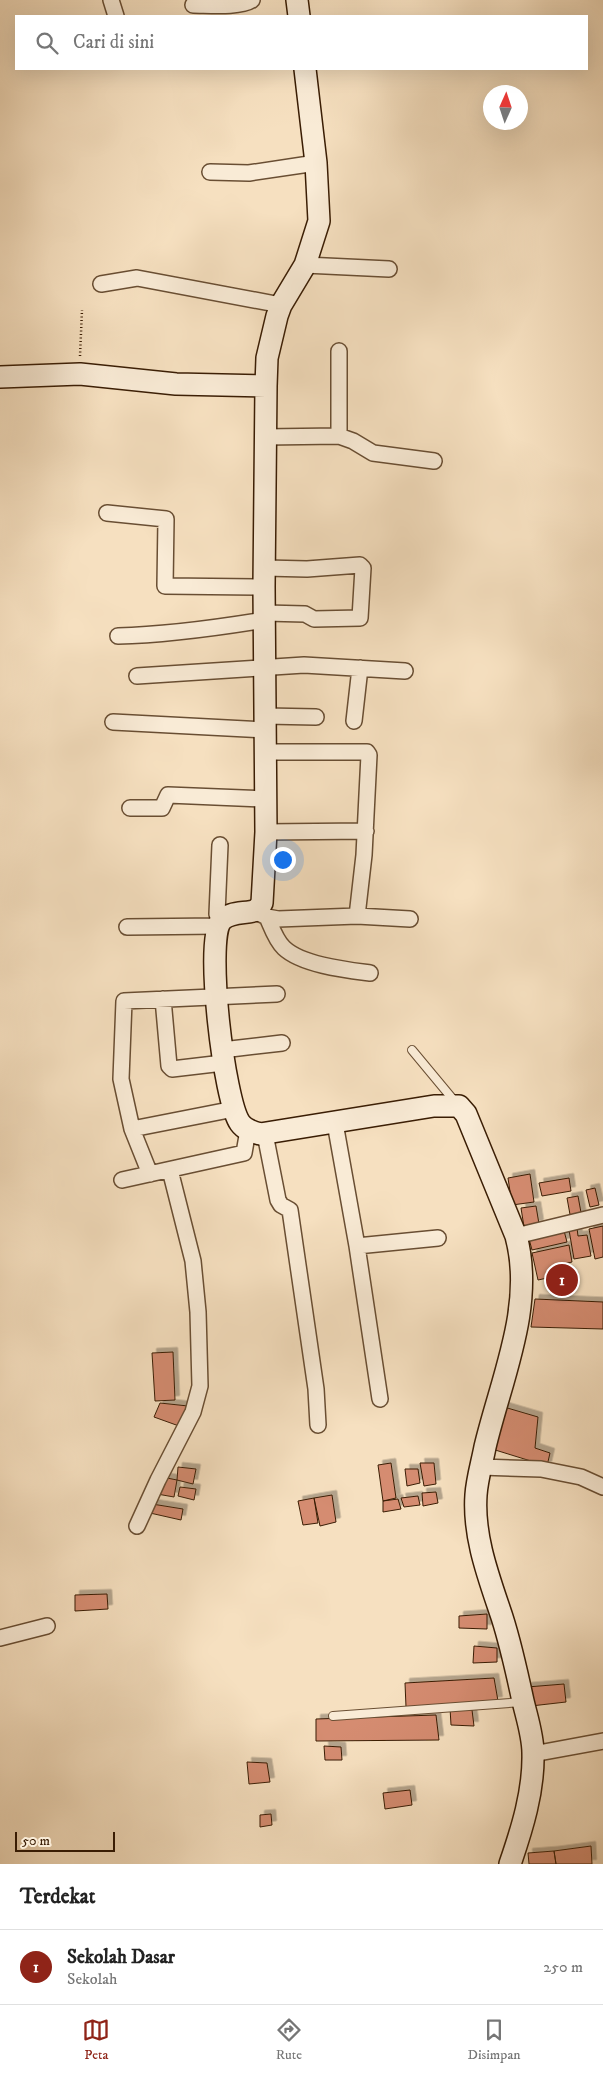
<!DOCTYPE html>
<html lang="id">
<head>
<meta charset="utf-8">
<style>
  :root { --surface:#fff; --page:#f6f6f6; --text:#222; --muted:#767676; --line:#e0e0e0; --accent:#8f2418 }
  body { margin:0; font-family:"IM FELL DW Pica",serif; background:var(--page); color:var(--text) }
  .compass { position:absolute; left:483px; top:85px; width:45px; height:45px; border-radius:50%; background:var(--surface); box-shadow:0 5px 20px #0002; rotate:3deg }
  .scale { position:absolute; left:15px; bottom:12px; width:100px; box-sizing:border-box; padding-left:5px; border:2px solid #3a1d04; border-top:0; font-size:14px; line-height:18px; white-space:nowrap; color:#3a1d04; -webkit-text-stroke:4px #f9ebd6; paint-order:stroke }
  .you { position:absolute; left:282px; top:859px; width:18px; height:18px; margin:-12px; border:4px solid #fff; border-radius:50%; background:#1a73e8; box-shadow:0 0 0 8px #1a73e833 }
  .badge { display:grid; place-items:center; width:32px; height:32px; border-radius:50%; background:var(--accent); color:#fff; font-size:16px; font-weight:700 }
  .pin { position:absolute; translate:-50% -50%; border:2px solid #fff; box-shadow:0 1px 5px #0006 }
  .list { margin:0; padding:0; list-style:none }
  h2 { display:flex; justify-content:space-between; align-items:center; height:65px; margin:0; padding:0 20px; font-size:21px }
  h2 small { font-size:16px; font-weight:400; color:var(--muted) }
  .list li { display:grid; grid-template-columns:32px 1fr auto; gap:15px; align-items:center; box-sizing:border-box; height:75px; padding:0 20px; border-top:1px solid var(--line) }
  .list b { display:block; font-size:19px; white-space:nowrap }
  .list p { margin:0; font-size:16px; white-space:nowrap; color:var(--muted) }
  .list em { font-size:16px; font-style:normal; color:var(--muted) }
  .icon { flex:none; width:28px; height:28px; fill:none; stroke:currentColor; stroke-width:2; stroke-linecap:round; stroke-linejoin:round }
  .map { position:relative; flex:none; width:603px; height:1864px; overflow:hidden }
  .search { position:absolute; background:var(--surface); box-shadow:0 5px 20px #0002; left:15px; right:15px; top:15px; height:55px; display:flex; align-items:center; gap:12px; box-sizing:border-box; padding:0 18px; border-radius:0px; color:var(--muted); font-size:19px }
  .sheet { height:140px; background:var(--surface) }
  nav { display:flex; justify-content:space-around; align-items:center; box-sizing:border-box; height:70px; border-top:1px solid var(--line); background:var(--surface); font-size:14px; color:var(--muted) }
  nav a { display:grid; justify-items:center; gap:2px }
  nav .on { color:var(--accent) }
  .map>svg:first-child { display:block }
</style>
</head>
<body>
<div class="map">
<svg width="603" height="1864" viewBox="0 0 603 1864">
  <defs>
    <filter id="shadow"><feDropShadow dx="4.5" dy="-4.5" stdDeviation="0" flood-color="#0004"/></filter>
  </defs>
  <rect width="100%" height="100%" fill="#f6e0c0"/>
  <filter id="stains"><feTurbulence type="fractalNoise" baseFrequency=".004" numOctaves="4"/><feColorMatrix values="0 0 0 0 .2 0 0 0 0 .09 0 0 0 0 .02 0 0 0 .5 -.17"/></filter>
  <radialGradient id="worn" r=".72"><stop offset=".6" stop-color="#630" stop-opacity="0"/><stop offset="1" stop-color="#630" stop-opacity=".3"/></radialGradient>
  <path fill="#d58c71" stroke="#3a1d04" filter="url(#shadow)" d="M530 1174 534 1202 512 1205 508 1178Z
    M569 1178 571 1191 542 1196 539 1183Z
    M595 1188 599 1205 590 1207 586 1190Z
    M578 1196 582 1218 571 1220 567 1198Z
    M536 1206 539 1224 524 1227 521 1208Z
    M603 1226V1257L595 1259 589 1229Z
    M563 1227 567 1242 532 1250 528 1235Z
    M577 1228 578 1236 587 1235 591 1256 574 1259 569 1230Z
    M569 1245 572 1262 564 1264 566 1274 538 1280 532 1253Z
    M535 1299 603 1302V1329L531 1327Z
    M173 1352 175 1400 155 1401 152 1353Z
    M160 1403 188 1406 183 1420H180L179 1426 154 1417Z
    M504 1407 538 1417 535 1448 550 1453 547 1466 492 1449Z
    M391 1463 396 1498 383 1501 378 1465Z
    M420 1463H434L436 1484 424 1486Z
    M178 1467 196 1469 193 1484 177 1480Z
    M405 1469H418L420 1483 407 1486Z
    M162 1477 177 1480 174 1497 157 1494Z
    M180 1487 196 1489 194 1500 178 1496Z
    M436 1492 438 1503 423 1506 422 1493Z
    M332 1495 336 1522 320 1526 314 1498Z
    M418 1496 420 1505 404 1507 401 1498Z
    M314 1498 318 1523 303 1525 298 1501Z
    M398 1499 401 1509 383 1512V1501Z
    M152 1504 183 1509 181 1520 150 1513Z
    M107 1594 108 1609 75 1611V1595Z
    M487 1614V1629L459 1628V1616Z
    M474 1646 497 1648V1662L473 1663Z
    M494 1678 498 1701 406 1707 405 1683Z
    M564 1684 566 1702 531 1706 527 1687Z
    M450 1708 472 1710 474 1726 451 1725Z
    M436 1715 439 1740 316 1741V1719Z
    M324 1746 341 1747 342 1760H325Z
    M247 1762 267 1763 270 1782 249 1784Z
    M410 1790 412 1805 385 1809 383 1793Z
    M271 1814 272 1825 260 1827V1815Z
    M591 1846 592 1864H556L554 1851Z
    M554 1851 556 1864H529L528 1853Z"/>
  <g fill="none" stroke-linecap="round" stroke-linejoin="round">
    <defs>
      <path id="lane" d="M412 1050 456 1103
        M333 1716 522 1702"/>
      <path id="street" d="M111 0 116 16
        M193 5C208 5 240 8 252 0
        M210 172 249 173 316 163
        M305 265 389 269
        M101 284 137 278 281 305
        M339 351V436
        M265 437 339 436 353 441 373 453 434 461
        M107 513 166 519 165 586 264 587
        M265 613 305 614 314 619 360 618 363 568 360 565 307 569 265 568
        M118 636C167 635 216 628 265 620
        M137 676 304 665 405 671
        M266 716 316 717
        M354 721 360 668
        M113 722 266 730
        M266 752H367L369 755 364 855 357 916
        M130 808H162L168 795 265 799
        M266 832 366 831
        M220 845 217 914 220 921
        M254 911 267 917 278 919 357 916 410 919
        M267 917C271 926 276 941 284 948 302 965 347 970 370 973
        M127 927 218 926
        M163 999 169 1066 172 1069 223 1063
        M222 1050 282 1043
        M335 1123 357 1246 380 1399
        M132 1129 234 1109
        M265 1134 278 1200 281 1205 290 1210 316 1389 318 1425
        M150 1174 132 1129 121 1079 124 1001 277 994
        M122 1180 244 1153 248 1130
        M516 1236 603 1215
        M357 1246 438 1238
        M481 1467 541 1469 581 1477 603 1487
        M137 1526 158 1480 193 1412 200 1386 198 1312 193 1261 170 1170
        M0 1638 47 1626
        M533 1754 603 1741"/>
      <path id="secondary" d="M297 0 299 16
        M0 377 80 374 176 384 266 386 264 587 266 832 262 903 257 910C246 914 229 911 221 921 205 941 224 1101 240 1123 245 1130 253 1132 260 1134L434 1106H459L466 1114 516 1236C535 1306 501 1379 485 1447 482 1463 477 1479 476 1495 473 1537 489 1578 502 1617 511 1645 517 1673 523 1701 527 1718 533 1736 533 1753 534 1791 522 1829 510 1864
        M266 386 267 358 277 316 281 305 305 265 319 221 316 163 305 69"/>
    </defs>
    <use href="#lane" stroke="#694e33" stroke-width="10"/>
    <use href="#street" stroke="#694e33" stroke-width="18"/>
    <use href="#secondary" stroke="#3a1d04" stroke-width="24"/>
    <path stroke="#3a1d04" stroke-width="2.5" stroke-dasharray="1 2.5" stroke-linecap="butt" d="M80 356 82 310"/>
    <use href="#lane" stroke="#f9ebd6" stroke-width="8"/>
    <use href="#street" stroke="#f9ebd6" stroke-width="15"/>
    <use href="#secondary" stroke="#f9ebd6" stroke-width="21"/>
  </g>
  <rect width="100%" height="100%" filter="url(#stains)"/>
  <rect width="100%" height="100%" fill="url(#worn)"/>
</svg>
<svg class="compass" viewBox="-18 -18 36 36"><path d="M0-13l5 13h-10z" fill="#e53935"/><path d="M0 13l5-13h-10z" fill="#767676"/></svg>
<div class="scale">50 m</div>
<div class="you"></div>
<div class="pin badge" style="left:562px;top:1280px">1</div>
<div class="search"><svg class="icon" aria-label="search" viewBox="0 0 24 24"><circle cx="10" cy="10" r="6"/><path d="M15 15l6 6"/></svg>Cari di sini</div>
</div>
<section class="sheet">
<h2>Terdekat<small></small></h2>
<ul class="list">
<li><span class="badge">1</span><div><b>Sekolah Dasar</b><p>Sekolah</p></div><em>250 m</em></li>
</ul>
</section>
<nav>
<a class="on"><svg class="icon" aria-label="map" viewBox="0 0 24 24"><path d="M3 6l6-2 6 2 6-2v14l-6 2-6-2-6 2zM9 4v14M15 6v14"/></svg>Peta</a>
<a><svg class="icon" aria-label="directions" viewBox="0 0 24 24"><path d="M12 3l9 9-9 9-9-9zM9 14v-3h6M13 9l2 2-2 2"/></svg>Rute</a>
<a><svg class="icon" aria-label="saved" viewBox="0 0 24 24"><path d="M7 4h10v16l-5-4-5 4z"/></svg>Disimpan</a>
</nav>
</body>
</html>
